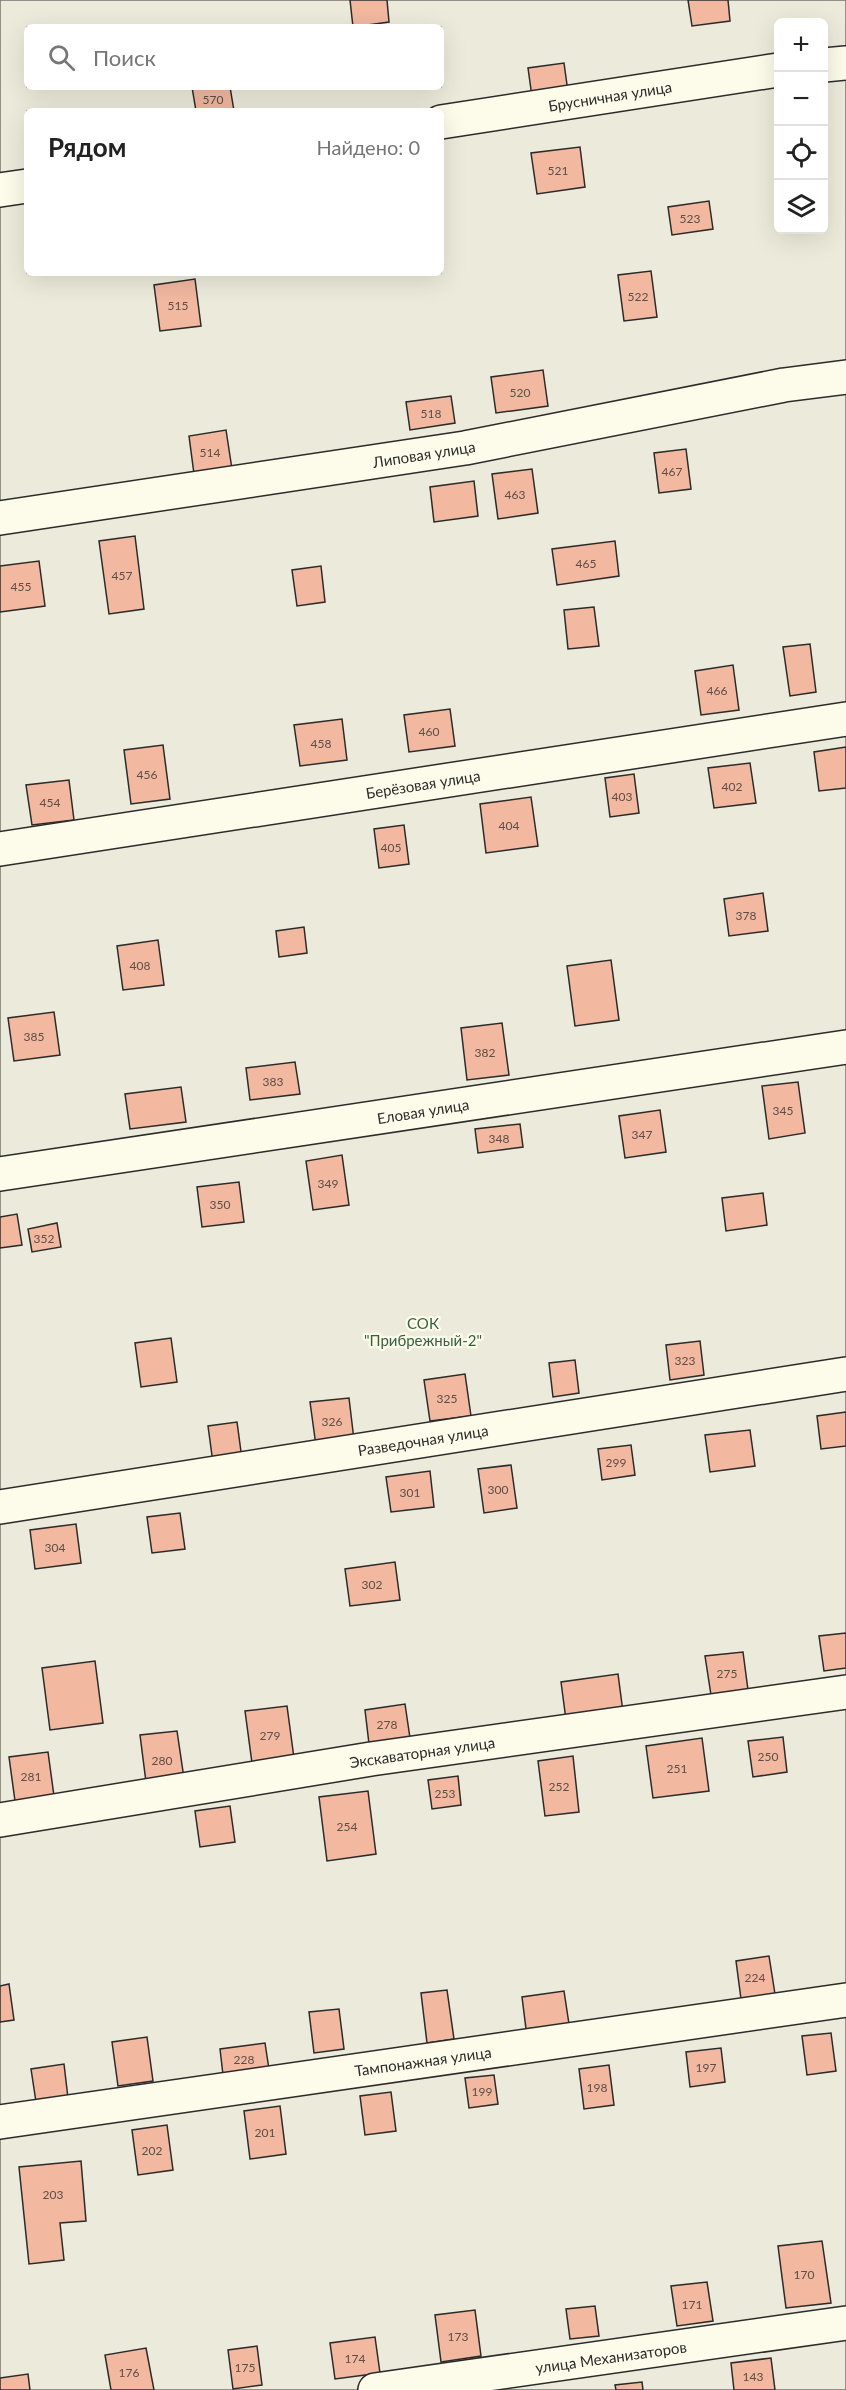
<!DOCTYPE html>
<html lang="ru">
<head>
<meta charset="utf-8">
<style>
  :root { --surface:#fff; --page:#f2f2f2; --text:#222; --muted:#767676; --line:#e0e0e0 }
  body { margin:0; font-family:Lato,sans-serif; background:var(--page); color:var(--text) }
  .controls { position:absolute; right:18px; top:18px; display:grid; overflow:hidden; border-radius:9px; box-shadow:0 6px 24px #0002 }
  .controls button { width:54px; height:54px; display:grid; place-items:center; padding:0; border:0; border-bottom:2px solid var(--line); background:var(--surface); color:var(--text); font:30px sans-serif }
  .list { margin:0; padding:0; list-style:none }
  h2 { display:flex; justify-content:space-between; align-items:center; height:78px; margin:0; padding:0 24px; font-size:26px }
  h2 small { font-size:20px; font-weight:400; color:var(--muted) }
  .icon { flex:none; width:33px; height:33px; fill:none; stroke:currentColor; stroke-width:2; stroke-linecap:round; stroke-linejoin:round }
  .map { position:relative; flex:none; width:846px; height:2390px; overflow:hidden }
  .search { position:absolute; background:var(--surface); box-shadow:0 6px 24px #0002; left:24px; top:24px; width:420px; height:66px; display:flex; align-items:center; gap:15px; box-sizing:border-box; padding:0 21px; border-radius:9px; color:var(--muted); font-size:22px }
  .panel { position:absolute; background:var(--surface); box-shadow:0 6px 24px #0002; left:24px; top:108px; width:420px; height:168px; border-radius:9px }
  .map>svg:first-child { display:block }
</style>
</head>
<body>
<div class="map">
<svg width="846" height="2390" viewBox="0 0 846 2390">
  <rect width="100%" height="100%" fill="#fdfbea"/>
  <path fill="#ecebdb" stroke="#74746e" stroke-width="1.5" fill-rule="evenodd" d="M0 0H846V2390H0ZM778 22H824V230H778ZM27 27H441V87H27ZM27 111H441V273H27Z"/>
  <path fill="#f2b8a0" stroke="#2b2b2b" stroke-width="1.5" d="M350 0H387L389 22 353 27Z
    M688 0H728L730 21 692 26Z
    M564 63 568 92 532 97 528 68Z
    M192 87H230L234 111H196Z
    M580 147 585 187 537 194 531 153Z
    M709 201 713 229 672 235 668 207Z
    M651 271 657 317 624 321 618 275Z
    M195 279 201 326 160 331 154 285Z
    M543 370 548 406 496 413 491 377Z
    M451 396 455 423 410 430 406 402Z
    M226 430 232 469 194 474 189 436Z
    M686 449 691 489 659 493 654 453Z
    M532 469 538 513 498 519 492 474Z
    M474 481 478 516 434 522 430 487Z
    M135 536 144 609 109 614 99 541Z
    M615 541 619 576 557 585 552 549Z
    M39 561 45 606 0 612V566Z
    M321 566 325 602 297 606 292 570Z
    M594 607 599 646 568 649 564 610Z
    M810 644 816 692 790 696 783 647Z
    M733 665 739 710 701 715 695 671Z
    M450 709 455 746 409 752 404 715Z
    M342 719 347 760 300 766 294 725Z
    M163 745 170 799 131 804 124 750Z
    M846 747V788L819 791 814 752Z
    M750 763 756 803 714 808 708 768Z
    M634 774 639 813 610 817 605 778Z
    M69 780 74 820 32 825 26 785Z
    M531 797 538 846 486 853 480 804Z
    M404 825 409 864 379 868 374 829Z
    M763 893 768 931 729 936 724 899Z
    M304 927 307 953 279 957 276 931Z
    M158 940 164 985 123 990 117 946Z
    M611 960 619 1020 575 1026 567 966Z
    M54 1012 60 1055 14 1061 8 1018Z
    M502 1023 509 1075 467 1080 461 1028Z
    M295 1062 300 1094 250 1100 246 1068Z
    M798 1082 805 1133 769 1139 762 1086Z
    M181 1087 186 1122 130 1129 125 1094Z
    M660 1110 666 1152 625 1158 619 1116Z
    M520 1124 523 1147 478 1153 475 1129Z
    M342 1155 349 1205 313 1210 306 1161Z
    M239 1182 244 1222 202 1227 197 1187Z
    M763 1193 767 1225 726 1231 722 1198Z
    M17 1214 22 1245 0 1248V1217Z
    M57 1223 61 1247 32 1252 28 1229Z
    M171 1338 177 1382 141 1387 135 1343Z
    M700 1341 704 1375 670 1380 666 1345Z
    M575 1360 579 1393 553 1397 549 1363Z
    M465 1374 471 1416 430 1421 424 1380Z
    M349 1398 354 1440 316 1446 310 1402Z
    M846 1412V1446L821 1449 817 1416Z
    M237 1422 242 1459 213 1463 208 1426Z
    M750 1430 755 1466 710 1472 705 1435Z
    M631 1445 635 1475 602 1480 598 1449Z
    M511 1465 517 1508 484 1513 478 1469Z
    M430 1471 434 1507 391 1512 386 1477Z
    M180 1513 185 1549 152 1553 147 1517Z
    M76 1524 81 1563 35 1569 30 1530Z
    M395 1562 400 1600 350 1606 345 1569Z
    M846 1633V1668L824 1671 819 1636Z
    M743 1652 748 1690 711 1695 705 1656Z
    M95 1661 103 1723 50 1730 42 1668Z
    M618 1674 623 1712 566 1720 561 1682Z
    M405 1704 410 1738 369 1744 365 1710Z
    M287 1706 294 1758 252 1763 245 1711Z
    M177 1731 185 1785 147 1790 140 1735Z
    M783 1737 787 1772 753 1777 748 1741Z
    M702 1738 709 1791 653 1798 646 1746Z
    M48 1752 54 1796 15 1801 9 1757Z
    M573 1756 579 1812 545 1816 538 1761Z
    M458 1776 461 1805 432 1809 428 1780Z
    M368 1791 376 1854 327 1861 319 1797Z
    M230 1806 235 1842 200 1847 195 1811Z
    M769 1956 775 1994 741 1999 736 1961Z
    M9 1984 14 2020 0 2022V1986Z
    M447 1990 454 2039 427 2043 421 1993Z
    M564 1991 569 2024 526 2029 522 1997Z
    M339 2009 344 2049 314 2053 309 2012Z
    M831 2033 836 2071 807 2075 802 2036Z
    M147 2037 153 2081 118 2086 112 2042Z
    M265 2043 269 2069 223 2075 220 2049Z
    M721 2048 725 2082 690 2087 686 2052Z
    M64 2064 68 2098 36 2102 31 2069Z
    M609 2065 614 2105 584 2109 579 2069Z
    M494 2075 498 2104 469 2108 465 2078Z
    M391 2092 396 2131 365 2135 360 2096Z
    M280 2106 286 2154 250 2159 244 2111Z
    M167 2125 173 2170 138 2175 132 2130Z
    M81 2161 86 2221 60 2223 64 2260 29 2264 19 2167Z
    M822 2241 831 2303 786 2308 778 2246Z
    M707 2282 713 2321 677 2326 671 2286Z
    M595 2306 599 2336 570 2339 566 2309Z
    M475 2310 481 2356 441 2362 435 2315Z
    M375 2337 380 2373 335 2379 330 2343Z
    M257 2346 262 2385 233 2389 228 2350Z
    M146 2348 154 2390H111L105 2355Z
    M771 2358 775 2390H734L731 2363Z
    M28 2374 30 2390H0V2378Z
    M642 2382 643 2390H616L615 2385Z"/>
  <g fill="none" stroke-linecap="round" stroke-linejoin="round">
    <defs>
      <path id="street" d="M824 65 846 63
        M441 122 778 70
        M0 190 27 186
        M0 518 465 448 784 385 846 377
        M0 849 846 719
        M0 1174 846 1047
        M0 1507 846 1374
        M0 1820 371 1759 846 1692
        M0 2122 846 2000
        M375 2390 846 2323"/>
    </defs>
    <use href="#street" stroke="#2b2b2b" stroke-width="36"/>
    <use href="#street" stroke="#fdfbea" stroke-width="33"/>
  </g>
  <g text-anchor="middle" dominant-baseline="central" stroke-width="4.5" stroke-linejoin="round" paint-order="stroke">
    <g font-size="12" fill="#5d4e48">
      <text x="213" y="99">570</text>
      <text x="558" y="170">521</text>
      <text x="690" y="218">523</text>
      <text x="638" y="296">522</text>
      <text x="178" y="305">515</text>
      <text x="520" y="392">520</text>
      <text x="431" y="413">518</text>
      <text x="210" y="452">514</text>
      <text x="672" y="471">467</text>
      <text x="515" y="494">463</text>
      <text x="586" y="563">465</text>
      <text x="122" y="575">457</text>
      <text x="21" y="586">455</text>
      <text x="717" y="690">466</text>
      <text x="429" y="731">460</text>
      <text x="321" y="743">458</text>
      <text x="147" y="774">456</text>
      <text x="732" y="786">402</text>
      <text x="622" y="796">403</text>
      <text x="50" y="802">454</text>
      <text x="509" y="825">404</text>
      <text x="391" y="847">405</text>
      <text x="746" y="915">378</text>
      <text x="140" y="965">408</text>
      <text x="34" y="1036">385</text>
      <text x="485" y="1052">382</text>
      <text x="273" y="1081">383</text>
      <text x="783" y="1110">345</text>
      <text x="642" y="1134">347</text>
      <text x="499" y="1138">348</text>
      <text x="328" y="1183">349</text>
      <text x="220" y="1204">350</text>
      <text x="44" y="1238">352</text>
      <text x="685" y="1360">323</text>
      <text x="447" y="1398">325</text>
      <text x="332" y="1421">326</text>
      <text x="616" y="1462">299</text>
      <text x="498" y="1489">300</text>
      <text x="410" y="1492">301</text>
      <text x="55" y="1547">304</text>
      <text x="372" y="1584">302</text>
      <text x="727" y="1673">275</text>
      <text x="387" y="1724">278</text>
      <text x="270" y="1735">279</text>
      <text x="768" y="1756">250</text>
      <text x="162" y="1760">280</text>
      <text x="677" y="1768">251</text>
      <text x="31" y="1776">281</text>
      <text x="559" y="1786">252</text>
      <text x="445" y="1793">253</text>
      <text x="347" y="1826">254</text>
      <text x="755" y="1977">224</text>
      <text x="244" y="2059">228</text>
      <text x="706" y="2067">197</text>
      <text x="597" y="2087">198</text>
      <text x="482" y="2091">199</text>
      <text x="265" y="2132">201</text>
      <text x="152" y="2150">202</text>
      <text x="53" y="2194">203</text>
      <text x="804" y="2274">170</text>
      <text x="692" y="2304">171</text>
      <text x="458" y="2336">173</text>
      <text x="355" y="2358">174</text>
      <text x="245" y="2367">175</text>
      <text x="129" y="2372">176</text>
      <text x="753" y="2376">143</text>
    </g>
    <g font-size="15" fill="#2b2b2b" stroke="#fdfbea">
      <text transform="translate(610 96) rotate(-9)">Брусничная улица</text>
      <text transform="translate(424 454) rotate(-9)">Липовая улица</text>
      <text transform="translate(423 784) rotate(-9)">Берёзовая улица</text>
      <text transform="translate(423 1111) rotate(-9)">Еловая улица</text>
      <text transform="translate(423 1440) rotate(-9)">Разведочная улица</text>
      <text transform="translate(422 1752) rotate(-8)">Экскаваторная улица</text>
      <text transform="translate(423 2061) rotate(-8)">Тампонажная улица</text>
      <text transform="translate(611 2357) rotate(-8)">улица Механизаторов</text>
    </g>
    <g font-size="15" fill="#34623c" stroke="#fdfbea">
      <text x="423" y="1323">СОК<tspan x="423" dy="17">"Прибрежный-2"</tspan></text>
    </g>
  </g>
</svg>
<div class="controls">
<button>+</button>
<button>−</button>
<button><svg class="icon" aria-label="locate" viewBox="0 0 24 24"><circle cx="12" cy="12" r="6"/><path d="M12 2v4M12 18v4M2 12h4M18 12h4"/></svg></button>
<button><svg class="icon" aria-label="layers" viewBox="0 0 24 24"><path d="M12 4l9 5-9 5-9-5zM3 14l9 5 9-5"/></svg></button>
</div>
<div class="search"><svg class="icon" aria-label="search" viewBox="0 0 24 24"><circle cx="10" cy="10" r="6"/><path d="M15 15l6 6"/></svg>Поиск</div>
<section class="panel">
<h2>Рядом<small>Найдено: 0</small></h2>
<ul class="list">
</ul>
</section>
</div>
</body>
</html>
